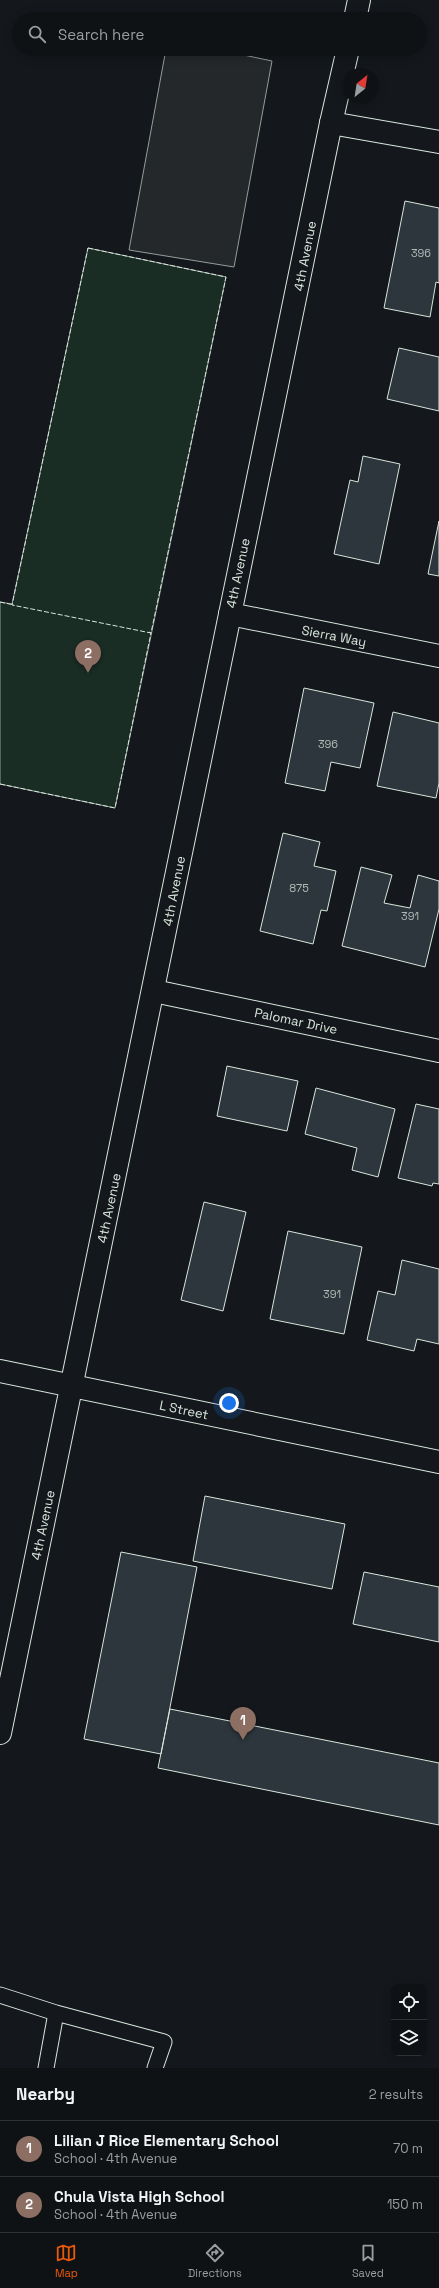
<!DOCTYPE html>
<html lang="en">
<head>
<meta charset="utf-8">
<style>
  :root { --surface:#0f1215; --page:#1d2022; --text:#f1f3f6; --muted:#9b9ea0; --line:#2f3234; --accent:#ea580c }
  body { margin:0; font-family:"Space Grotesk",sans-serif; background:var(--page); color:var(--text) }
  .controls { position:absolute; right:12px; bottom:12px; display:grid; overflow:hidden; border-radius:8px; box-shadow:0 2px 10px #0003 }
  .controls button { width:36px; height:36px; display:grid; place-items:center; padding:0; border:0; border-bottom:1px solid var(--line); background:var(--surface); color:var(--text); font:20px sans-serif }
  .compass { position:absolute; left:343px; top:68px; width:36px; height:36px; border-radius:50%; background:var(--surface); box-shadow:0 2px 10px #0003; rotate:30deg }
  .you { position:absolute; left:229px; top:1403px; width:14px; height:14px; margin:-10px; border:3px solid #fff; border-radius:50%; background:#1a73e8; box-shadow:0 0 0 6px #1a73e833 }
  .badge { display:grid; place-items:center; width:26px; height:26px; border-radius:50%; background:var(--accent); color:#fff; font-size:13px; font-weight:700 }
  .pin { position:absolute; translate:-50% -33px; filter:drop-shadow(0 1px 2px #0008) }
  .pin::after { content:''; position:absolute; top:21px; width:14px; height:12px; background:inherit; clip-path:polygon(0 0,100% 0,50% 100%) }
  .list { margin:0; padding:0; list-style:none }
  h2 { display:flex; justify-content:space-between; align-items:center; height:52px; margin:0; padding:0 16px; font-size:17px }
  h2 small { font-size:13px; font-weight:400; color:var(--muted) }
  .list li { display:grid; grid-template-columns:26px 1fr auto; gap:12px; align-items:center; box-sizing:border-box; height:56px; padding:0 16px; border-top:1px solid var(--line) }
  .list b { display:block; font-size:15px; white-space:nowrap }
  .list p { margin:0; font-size:13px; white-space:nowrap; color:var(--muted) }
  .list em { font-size:13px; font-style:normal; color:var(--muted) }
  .icon { flex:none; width:22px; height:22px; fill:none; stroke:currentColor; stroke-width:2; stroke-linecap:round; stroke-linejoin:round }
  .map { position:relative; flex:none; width:439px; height:2068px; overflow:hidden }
  .search { position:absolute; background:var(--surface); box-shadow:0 2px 10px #0003; left:12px; right:12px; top:12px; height:44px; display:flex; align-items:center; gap:10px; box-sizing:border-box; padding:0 14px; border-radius:22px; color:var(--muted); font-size:15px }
  .sheet { height:164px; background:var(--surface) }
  nav { display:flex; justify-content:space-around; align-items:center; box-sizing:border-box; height:56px; border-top:1px solid var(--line); background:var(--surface); font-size:11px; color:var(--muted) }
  nav a { display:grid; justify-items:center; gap:2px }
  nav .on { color:var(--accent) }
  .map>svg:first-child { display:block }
</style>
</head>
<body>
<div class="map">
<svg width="439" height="2068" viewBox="0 0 439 2068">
  <rect width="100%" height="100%" fill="#14181c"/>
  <path fill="#1a2d24" stroke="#939e99" d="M88 248 226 277 115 808 0 784V602L12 604Z"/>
  <path fill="#24282b" stroke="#939e99" d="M166 49H215L272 61 234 267 129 250Z"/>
  <path fill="#2c363c" stroke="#d8e6dc" d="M405 201 439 208V283L436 282 430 317 384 308Z
    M399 348 439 357V411L387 399Z
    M363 456 400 464 379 564 334 554 350 480 358 482Z
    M439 521V576L428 574Z
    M304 688 374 703 360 768 331 762 325 791 285 783Z
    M393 712 439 723V783L436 798 377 786Z
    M283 833 320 842 314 866 336 871 327 911 321 910 313 944 260 931Z
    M361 867 392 875 384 903 410 908 418 875 439 881V909L425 967 342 946Z
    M227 1066 298 1081 287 1131 217 1116Z
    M316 1088 395 1109 378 1177 352 1170 357 1148 305 1134Z
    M416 1104 439 1109V1184L433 1183 432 1186 398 1178Z
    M204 1202 246 1212 223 1311 181 1300Z
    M288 1231 362 1247 344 1334 270 1319Z
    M402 1260 439 1269V1344L417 1339 414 1351 367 1340 378 1291 395 1295Z
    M205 1496 345 1524 332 1589 193 1561Z
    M121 1552 197 1567 161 1754 84 1739Z
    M364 1572 439 1587V1642L353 1624Z
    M170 1709 439 1763V1825L158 1768Z"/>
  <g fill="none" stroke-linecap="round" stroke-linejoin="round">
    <defs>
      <path id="lane" d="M0 1995 56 2013 164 2042 155 2068
        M46 2068 56 2013"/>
      <path id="street" d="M331 123 439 142
        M230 614 439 656
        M154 991 439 1051"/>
      <path id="primary" d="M355 19 359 0
        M0 1371 439 1462
        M0 1733 331 123 348 49"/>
    </defs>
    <use href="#lane" stroke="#d8e6dc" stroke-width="17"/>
    <use href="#street" stroke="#d8e6dc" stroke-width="24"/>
    <use href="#primary" stroke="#d8e6dc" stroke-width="24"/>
    <use href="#lane" stroke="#14181c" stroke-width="15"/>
    <use href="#street" stroke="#14181c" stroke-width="22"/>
    <use href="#primary" stroke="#14181c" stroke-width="22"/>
    <path stroke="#d8e6dc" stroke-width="1" stroke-dasharray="5 2" stroke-linecap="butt" d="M88 248 226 277 151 633 12 605Z
      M0 602 14 605
      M0 784 115 808 151 633 149 632"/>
  </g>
  <g text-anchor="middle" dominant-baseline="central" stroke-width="3" stroke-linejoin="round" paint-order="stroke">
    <g font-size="11" fill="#adbab4">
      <text x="421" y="253">396</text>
      <text x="328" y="744">396</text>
      <text x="299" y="888">875</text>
      <text x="410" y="916">391</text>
      <text x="332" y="1294">391</text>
    </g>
    <g font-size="13" fill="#d8e6dc" stroke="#14181c">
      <text transform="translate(305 256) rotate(-79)">4th Avenue</text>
      <text transform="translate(238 573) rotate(-78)">4th Avenue</text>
      <text transform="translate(334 636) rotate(11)">Sierra Way</text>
      <text transform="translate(174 891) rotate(-79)">4th Avenue</text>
      <text transform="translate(296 1021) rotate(12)">Palomar Drive</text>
      <text transform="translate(109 1208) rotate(-78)">4th Avenue</text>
      <text transform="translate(184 1410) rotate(12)">L Street</text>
      <text transform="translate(43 1525) rotate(-78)">4th Avenue</text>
    </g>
  </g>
</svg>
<div class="controls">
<button><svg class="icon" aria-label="locate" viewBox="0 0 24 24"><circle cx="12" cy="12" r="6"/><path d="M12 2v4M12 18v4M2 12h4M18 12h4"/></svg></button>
<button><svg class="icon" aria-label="layers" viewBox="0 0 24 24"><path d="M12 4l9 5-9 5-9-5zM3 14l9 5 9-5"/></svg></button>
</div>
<svg class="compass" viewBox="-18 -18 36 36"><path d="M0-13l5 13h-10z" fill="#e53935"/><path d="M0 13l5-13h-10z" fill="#9b9ea0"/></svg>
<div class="you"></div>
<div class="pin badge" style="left:243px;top:1740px;background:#8d6e63">1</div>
<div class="pin badge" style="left:88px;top:673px;background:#8d6e63">2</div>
<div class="search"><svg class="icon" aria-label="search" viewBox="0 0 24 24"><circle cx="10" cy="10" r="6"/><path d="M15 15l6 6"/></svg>Search here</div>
</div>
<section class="sheet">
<h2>Nearby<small>2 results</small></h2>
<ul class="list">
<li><span class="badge" style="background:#8d6e63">1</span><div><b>Lilian J Rice Elementary School</b><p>School · 4th Avenue</p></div><em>70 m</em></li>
<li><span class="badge" style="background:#8d6e63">2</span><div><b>Chula Vista High School</b><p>School · 4th Avenue</p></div><em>150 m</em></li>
</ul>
</section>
<nav>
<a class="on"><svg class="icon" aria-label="map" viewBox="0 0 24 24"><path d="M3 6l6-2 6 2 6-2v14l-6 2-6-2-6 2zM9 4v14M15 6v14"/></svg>Map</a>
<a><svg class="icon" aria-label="directions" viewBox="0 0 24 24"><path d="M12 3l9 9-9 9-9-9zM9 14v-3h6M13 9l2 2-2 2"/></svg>Directions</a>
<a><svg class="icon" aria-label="saved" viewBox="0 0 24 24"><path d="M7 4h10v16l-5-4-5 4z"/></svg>Saved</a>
</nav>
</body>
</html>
